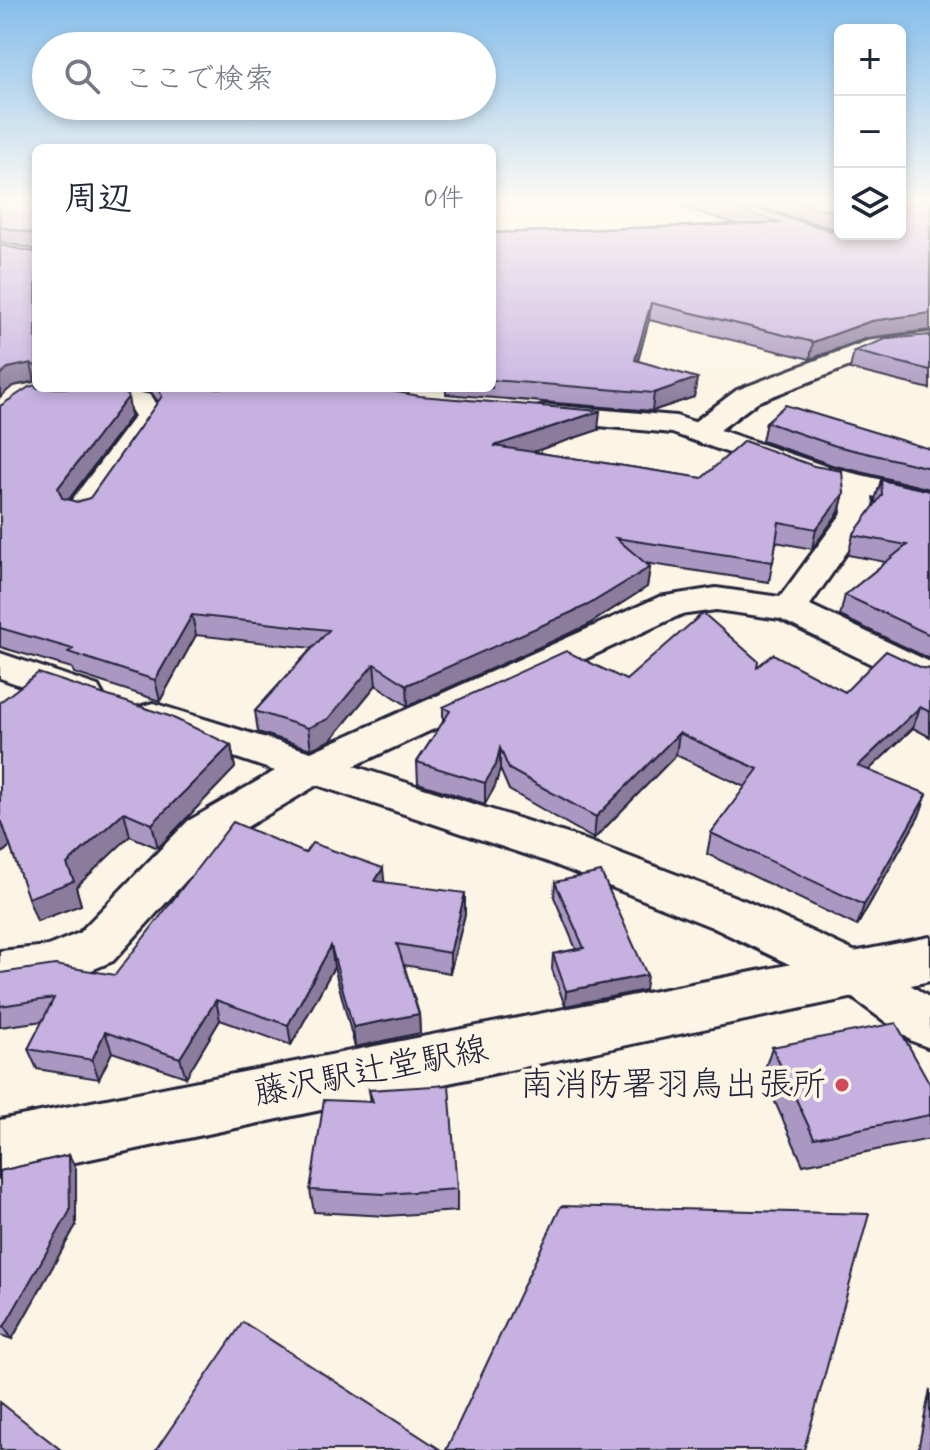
<!DOCTYPE html>
<html lang="ja">
<head>
<meta charset="utf-8">
<style>
  :root { --surface:#fff; --page:#f6f6f7; --text:#1f2937; --muted:#747a83; --line:#e0e1e3 }
  body { margin:0; font-family:Mynerve,"Klee One",sans-serif; background:var(--page); color:var(--text) }
  .controls { position:absolute; right:24px; top:24px; display:grid; overflow:hidden; border-radius:12px; box-shadow:0 4px 12px #0003 }
  .controls button { width:72px; height:72px; display:grid; place-items:center; padding:0; border:0; border-bottom:2px solid var(--line); background:var(--surface); color:var(--text); font:40px sans-serif }
  .list { margin:0; padding:0; list-style:none }
  h2 { display:flex; justify-content:space-between; align-items:center; height:104px; margin:0; padding:0 32px; font-size:34px }
  h2 small { font-size:26px; font-weight:400; color:var(--muted) }
  .icon { flex:none; width:44px; height:44px; fill:none; stroke:currentColor; stroke-width:2; stroke-linecap:round; stroke-linejoin:round }
  .map { position:relative; flex:none; width:930px; height:1450px; overflow:hidden }
  .search { position:absolute; background:var(--surface); box-shadow:0 4px 12px #0003; left:32px; top:32px; width:464px; height:88px; display:flex; align-items:center; gap:20px; box-sizing:border-box; padding:0 28px; border-radius:44px; color:var(--muted); font-size:30px }
  .panel { position:absolute; background:var(--surface); box-shadow:0 4px 12px #0003; left:32px; top:144px; width:464px; height:248px; border-radius:12px }
  .map>svg:first-child { display:block }
</style>
</head>
<body>
<div class="map">
<svg width="930" height="1450" viewBox="0 0 930 1450">
  <rect width="100%" height="100%" fill="#fcf5e5"/>
  <filter id="ink" filterUnits="userSpaceOnUse"><feTurbulence type="fractalNoise" baseFrequency=".0125" numOctaves="2"/><feDisplacementMap in="SourceGraphic" scale="16" xChannelSelector="R" yChannelSelector="G"/><feConvolveMatrix kernelMatrix="1 2 1 2 8 2 1 2 1" color-interpolation-filters="sRGB"/></filter>
  <g filter="url(#ink)">
    <g fill="none" stroke-linecap="round" stroke-linejoin="round">
      <defs>
        <path id="street" d="M930 333V349L881 354 757 402 720 430 831 468 930 491V509L872 496 874 513 810 605 930 662V689L916 686 780 619 716 610 680 615 354 766 580 838 746 901 873 960 930 998V1048L912 1041 839 988 712 927 548 862 317 785 220 843 113 961 53 986 0 991V951L48 946 79 933 188 821 275 771 139 725 133 716 139 707 153 703 311 752 659 597 716 588 780 597 842 513 840 488 811 482 672 433 536 420 532 414 536 408 546 405 676 416 694 422 737 390 867 341Z
          M45 388C81 388 115 386 150 395L163 416 92 516 81 519 70 516 65 509 135 416 130 408 59 396 49 394Z
          M0 653 98 686 103 695 98 704 84 708 0 678Z"/>
        <path id="secondary" d="M930 937V981L0 1178V1120Z"/>
      </defs>
      <use href="#street" stroke="#22223b" stroke-width="6"/>
      <use href="#secondary" stroke="#22223b" stroke-width="6"/>
      <use href="#street" fill="#fcf5e5" fill-rule="evenodd"/>
      <use href="#secondary" fill="#fcf5e5" fill-rule="evenodd"/>
    </g>
    <path fill="#aa98c2" stroke="#22223b" stroke-width="2" d="M0 200H36V382L13 386 34 249 0 242Z
      M681 200H727L840 233V234H900V200H908L901 203 905 207 924 200H930V330L867 338 810 359 649 320 638 361 697 378 694 397 652 411 446 394V388H492V233L736 224 680 206Z
      M732 200H840V228L835 229Z
      M930 335V389L850 369 854 351Z
      M128 388H373L598 430 533 452 702 478 844 493 839 512 812 549 776 542 769 582 645 563 650 567 647 587 586 626 408 706 376 685 331 740 311 749 258 732 255 711 312 648 196 635 160 701 74 673 72 668 0 647V406L131 416 68 500 77 502 90 498 158 402 151 392Z
      M766 422 930 449V489L832 465 762 441Z
      M881 480 930 491V659L840 616 845 595 886 562 848 555 853 535 876 504 875 500Z
      M757 667 845 692 922 668 930 669V737L913 728 869 770 919 816 857 926 707 854 711 833 745 787 676 755 594 839 509 790 500 769 495 786 485 804 418 783 417 762 443 722V707L626 680Z
      M0 702 231 745 235 768 158 848 130 836 76 887 81 905 37 921 10 846 0 855Z
      M305 853 465 914 450 973 404 965 419 1014 420 1033 355 1047 334 967 291 1045 220 1020 186 1077 112 1052 99 1079 37 1069 28 1049 43 1021 0 1027V973L115 975Z
      M555 882 645 990 565 1006 552 969 553 954 576 949 554 897Z
      M772 1047 930 1084V1139L803 1165 763 1075Z
      M369 1090 457 1189V1211L387 1216 314 1212 310 1190 371 1102Z
      M69 1155 76 1169V1225L12 1339 0 1335V1171Z
      M930 1389V1450H918Z"/>
    <path fill="#8b7c9e" stroke="#22223b" stroke-width="2" d="M838 213H840V228L835 229Z
      M651 303 649 320 633 378 635 360Z
      M930 313V330L867 338 810 359 813 342 871 321Z
      M31 363 35 381 13 386 0 397V375L8 368Z
      M697 378 694 397 652 411 654 393Z
      M128 397 131 416 63 507 58 488Z
      M600 411 598 430 494 465V446Z
      M844 493 839 512 812 549 816 529Z
      M650 567 647 587 586 626 408 706 407 685Z
      M192 615 196 635 160 701 155 680Z
      M374 664 376 685 331 740 311 749 308 728Z
      M920 707 913 728 851 787 858 766Z
      M679 733 676 755 594 839 596 817Z
      M231 745 235 768 158 848 152 824Z
      M500 748V769L495 786 485 804V783Z
      M927 794 919 816 857 926 864 905Z
      M124 812 130 836 76 887 81 905 37 921 28 898 67 864Z
      M2 822 11 845 0 855V824Z
      M383 868 385 889 375 881Z
      M465 893V914L450 973V953Z
      M331 946 334 967 291 1045 288 1025Z
      M647 975 645 990 565 1006 566 991Z
      M216 1000 220 1020 186 1077 180 1058Z
      M419 1014 420 1033 355 1047 353 1027Z
      M105 1032 112 1052 99 1079 92 1060Z
      M69 1155 76 1169V1225L12 1339 4 1327Z"/>
    <path fill="#c6b1e1" stroke="#22223b" stroke-width="2" d="M0 200H36V367L31 363 8 368 0 375V245L34 252 35 234 0 227Z
      M710 200H727L840 233V234H900V200H901V205L905 207 924 200H930V313L871 321 813 342 651 303 635 360 697 378 654 393 492 380V233L781 223Z
      M790 200H840V213H838Z
      M930 335V370L854 351 886 339Z
      M36 385V388H102L124 392 128 397 58 488 62 498 77 502 90 498 162 396 157 388H373L420 396 600 411 494 446 702 478 744 441 814 466 842 471 844 493 816 529 779 522 773 562 616 538 650 567 588 605 407 685 374 664 328 719 308 728 255 711 329 630 192 615 155 680 68 652 73 649 0 628V406L29 387Z
      M785 405 930 449V468L836 446 766 422Z
      M881 480 930 491V635L845 595 907 545 853 535 882 495Z
      M703 613 758 661 757 667 773 654 845 692 886 651 922 668 930 669V712L920 707 858 766 927 794 864 905 711 833 758 769 679 733 596 817 509 769 500 748 496 765 485 783 417 762 450 711 443 707 566 651 626 680Z
      M38 673 169 716 231 745 152 824 124 812 67 864 74 881 28 898 2 822 0 824V702Z
      M233 822 305 853 312 843 383 868 375 881 465 893 450 953 397 944 419 1014 353 1027 331 946 288 1025 216 1000 180 1058 105 1032 92 1060 28 1049 54 998 0 1006V973L55 965 115 975Z
      M601 872 647 975 566 991 553 954 584 948 555 882Z
      M896 1023 930 1084V1115L814 1138 772 1047Z
      M449 1085 457 1189 385 1194 310 1190 324 1100 373 1102 369 1090Z
      M69 1155 70 1211 4 1327 0 1325V1171Z
      M561 1206 869 1214 804 1450H446Z
      M243 1322 441 1450H156Z
      M0 1402 61 1450H0Z"/>
  </g>
  <linearGradient id="sky" x2="0" y2="1"><stop stop-color="#85bdeb"/><stop offset="0.5" stop-color="#fefaf3"/><stop offset="1" stop-color="#fefaf3" stop-opacity="0"/></linearGradient>
  <rect width="930" height="403" fill="url(#sky)"/>
  <circle fill="#d1495b" stroke="#fcf5e5" stroke-width="3" cx="842" cy="1085" r="8"/>
  <g text-anchor="middle" dominant-baseline="central" stroke-width="8" stroke-linejoin="round" paint-order="stroke">
    <g font-size="34" fill="#22223b" stroke="#fcf5e5">
      <text transform="translate(371 1072) rotate(-11)">藤沢駅辻堂駅線</text>
    </g>
    <g font-size="34" fill="#22223b" stroke="#fcf5e5" text-anchor="end">
      <text x="826" y="1085">南消防署羽鳥出張所</text>
    </g>
  </g>
</svg>
<div class="controls">
<button>+</button>
<button>−</button>
<button><svg class="icon" aria-label="layers" viewBox="0 0 24 24"><path d="M12 4l9 5-9 5-9-5zM3 14l9 5 9-5"/></svg></button>
</div>
<div class="search"><svg class="icon" aria-label="search" viewBox="0 0 24 24"><circle cx="10" cy="10" r="6"/><path d="M15 15l6 6"/></svg>ここで検索</div>
<section class="panel">
<h2>周辺<small>0件</small></h2>
<ul class="list">
</ul>
</section>
</div>
</body>
</html>
